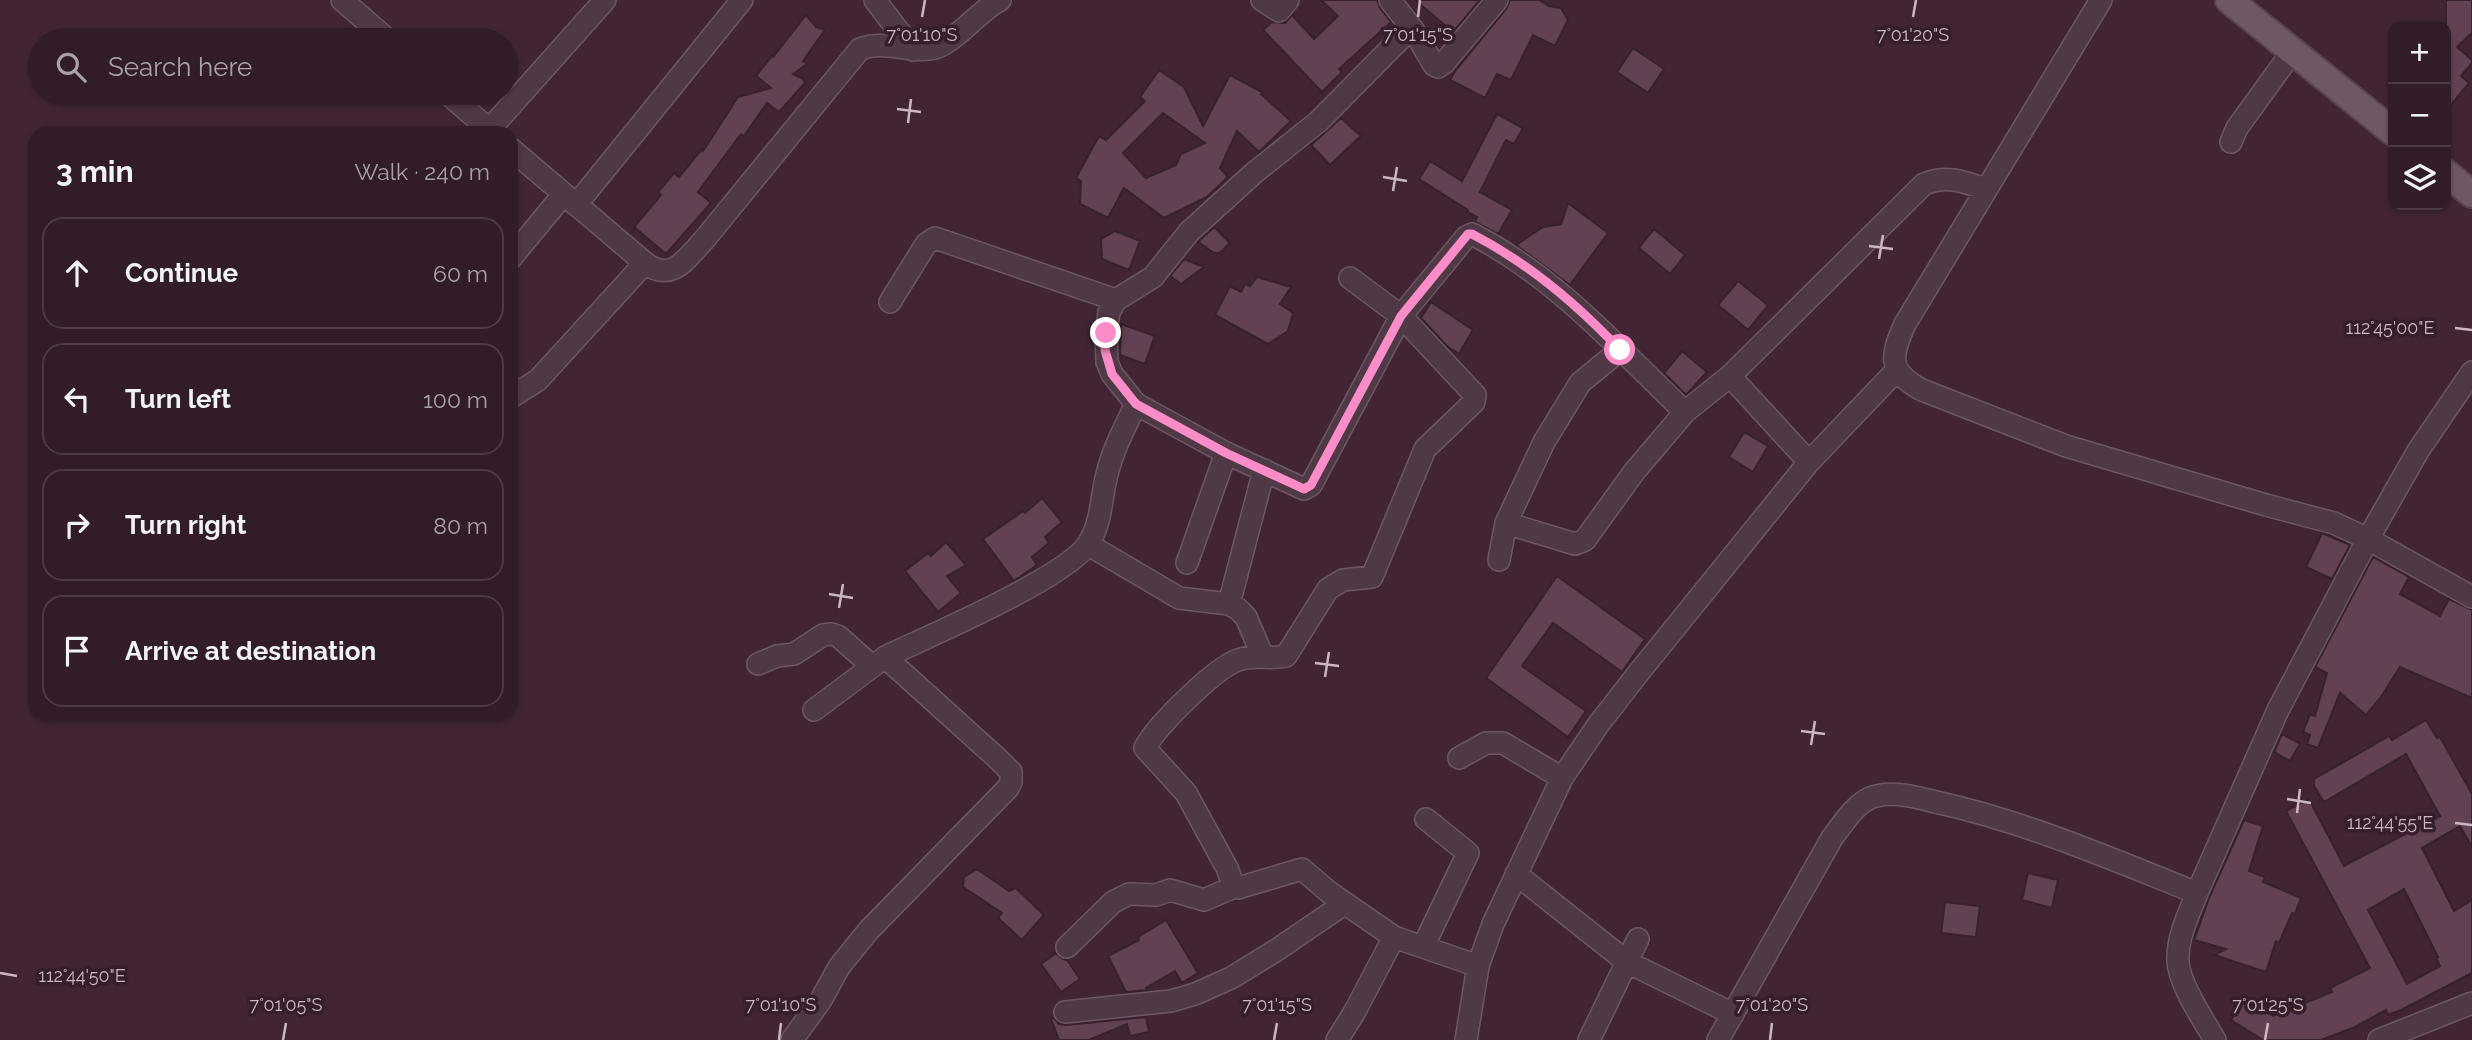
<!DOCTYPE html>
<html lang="en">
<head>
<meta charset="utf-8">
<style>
  :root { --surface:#311c28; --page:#392530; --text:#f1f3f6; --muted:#a8a1a8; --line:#4c3a45 }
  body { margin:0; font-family:Raleway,sans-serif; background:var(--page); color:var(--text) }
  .controls { position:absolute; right:21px; top:21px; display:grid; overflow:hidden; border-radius:14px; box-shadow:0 2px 5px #0004 }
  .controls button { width:63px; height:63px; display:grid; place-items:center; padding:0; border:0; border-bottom:2px solid var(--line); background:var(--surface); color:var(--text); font:35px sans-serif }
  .stop { position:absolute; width:21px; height:21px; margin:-16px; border:5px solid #fa8cc7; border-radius:50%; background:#fff }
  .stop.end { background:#fa8cc7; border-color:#fff; box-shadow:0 2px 7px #0008 }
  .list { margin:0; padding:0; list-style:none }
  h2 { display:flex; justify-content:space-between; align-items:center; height:91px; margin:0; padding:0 28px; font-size:30px }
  h2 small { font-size:23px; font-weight:400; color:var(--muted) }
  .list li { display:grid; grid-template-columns:46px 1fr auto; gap:21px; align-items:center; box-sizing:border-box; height:112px; margin:0 14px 14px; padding:0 14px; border:2px solid var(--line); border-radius:21px }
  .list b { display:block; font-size:26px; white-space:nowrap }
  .list em { font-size:23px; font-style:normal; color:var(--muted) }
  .icon { flex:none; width:38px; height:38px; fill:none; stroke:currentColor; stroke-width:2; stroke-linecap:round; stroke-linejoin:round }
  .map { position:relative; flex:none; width:2472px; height:1040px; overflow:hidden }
  .search { position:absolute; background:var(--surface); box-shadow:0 2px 5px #0004; left:28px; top:28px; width:490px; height:77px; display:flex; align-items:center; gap:18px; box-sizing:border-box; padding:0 24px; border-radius:38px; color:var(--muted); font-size:26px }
  .panel { position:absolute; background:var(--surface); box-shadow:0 2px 5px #0004; left:28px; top:126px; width:490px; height:595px; border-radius:21px }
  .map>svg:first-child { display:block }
</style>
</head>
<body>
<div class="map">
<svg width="2472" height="1040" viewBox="0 0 2472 1040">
  <rect width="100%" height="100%" fill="#412535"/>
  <path fill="#614153" stroke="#38202d" stroke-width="2" fill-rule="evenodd" d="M1321 0H1377L1380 8 1391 22 1339 69 1342 72 1322 92 1263 30 1272 22 1285 23 1292 15 1314 39 1338 16Z
    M1415 0H1480L1453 32Z
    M1510 0H1539L1549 6 1561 8 1568 20 1555 46 1533 35 1511 80 1497 74 1485 98 1450 80 1455 71 1507 8Z
    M2446 0H2472V33L2457 47 2472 60V63L2461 76 2469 83 2446 111Z
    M806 15 816 27 825 30 803 61 807 64 793 74 803 79 805 83 779 112 767 103 744 136 741 134 698 192 711 203 666 254 634 227 661 195 658 192 674 173 679 177 702 149 703 151 738 97 771 88 756 76 772 56 773 57Z
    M1633 48 1664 69 1648 93 1617 72Z
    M1159 70 1184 87 1203 126 1230 75 1262 92 1261 94 1291 121 1259 152 1237 131 1220 168 1228 177 1207 197 1164 218 1124 188 1108 218 1080 204 1081 181 1076 178 1099 136 1106 140 1145 101 1140 97ZM1163 113 1205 143 1181 154 1176 165 1146 178 1123 153Z
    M1497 114 1523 128 1514 144 1506 140 1480 192 1512 210 1498 234 1475 222 1477 217 1467 212 1468 210 1419 179 1430 161 1462 181Z
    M1341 118 1361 136 1330 165 1311 145Z
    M1568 203 1608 233 1570 285 1516 245 1543 227 1561 224Z
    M1214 227 1230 243 1220 253H1214L1198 242Z
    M1654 229 1685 255 1670 274 1639 248Z
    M1115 231 1140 241 1129 270 1102 259 1101 239Z
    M1184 259 1204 267 1181 284 1170 276Z
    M1257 277 1291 287 1280 304 1293 313 1288 331 1268 344 1215 315 1230 286 1241 292 1245 284 1250 286Z
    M1738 281 1768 305 1748 330 1718 305Z
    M1431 302 1473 330 1459 354 1448 347 1421 318Z
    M1121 324 1155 336 1145 364 1120 355Z
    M1682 351 1707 372 1686 395 1664 373Z
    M1744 432 1768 446 1753 472 1729 457Z
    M1042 498 1062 522 1045 537 1049 543 1032 557 1037 565 1014 581 983 539 1023 511 1025 513Z
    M2322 533 2350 545 2332 579 2306 567Z
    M946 542 966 565 947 576 961 593 938 612 905 571 928 553 931 556Z
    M2373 557 2409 577 2400 594 2440 616 2449 599 2472 610V698L2400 667 2381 697 2366 715 2340 693 2318 748 2307 744 2310 735 2303 732 2310 714 2315 716 2327 673 2315 667Z
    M1557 576 1645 639 1622 672 1553 623 1522 666 1586 711 1568 737 1486 678Z
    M2426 720 2437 738 2440 737 2472 794V847L2460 826 2422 848 2454 911 2472 900V973L2401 1010 2388 1015 2386 1010 2355 1027 2321 1040H2263L2231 1020 2244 998 2273 1016 2332 992 2330 988 2370 968 2286 811 2309 799 2344 866 2440 816 2406 754 2324 802 2314 786V779L2389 736 2392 740ZM2404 889 2438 957 2436 958 2440 966 2407 984 2368 910Z
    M2282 734 2300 744 2290 761 2274 752Z
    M2244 820 2263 826 2249 871 2265 877 2263 882 2301 898 2295 914 2292 913 2279 943 2276 941 2266 972 2214 955 2226 949 2194 940 2209 898Z
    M977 869 1009 891 1016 888 1044 915 1022 940 998 918 1002 913 963 887 964 877Z
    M2028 873 2058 880 2052 908 2022 900Z
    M1945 902 1980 906 1976 937 1941 933Z
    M1166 920 1198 973 1182 983 1175 971 1146 988 1147 990 1126 992 1108 956 1139 940 1138 937Z
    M1056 953 1063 959 1067 960 1080 979 1061 992 1041 964Z
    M1146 1017 1149 1032 1130 1036 1127 1024 1089 1040H1059L1051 1019 1054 1018 1059 1024 1066 1025Z"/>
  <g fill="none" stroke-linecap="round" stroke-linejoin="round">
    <defs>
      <path id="minor" d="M342 0 388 40
        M875 0 913 50
        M1262 0 1279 11 1288 0
        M1390 0 1414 31 1434 65 1438 67 1444 63 1497 0
        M2101 0 1905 324C1890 357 1888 372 1922 390L2066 446 2266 505 2334 523 2368 539 2472 597
        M1410 29 1319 121 1254 173 1189 232 1153 277 1116 300 1109 312 1106 333 1107 362 1112 374 1136 404 1226 453 1304 489 1311 485 1401 316 1475 395 1474 402 1425 449 1372 577 1343 580 1328 589 1286 656C1271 660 1253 654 1238 660 1215 668 1155 727 1145 748L1186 793 1227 868 1234 887 1238 888 1302 869 1330 893 1394 937 1478 966
        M447 93 493 133
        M489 130 605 0
        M2231 142 2237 128 2292 52
        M511 149 645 263C672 283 686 259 704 240L860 49C885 39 909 54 935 48 954 43 980 10 1000 0
        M576 205 742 0
        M511 258 563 195
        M1350 278 1401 316 1466 237 1472 234C1556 277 1618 348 1685 412
        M890 302 926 244 935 238 1116 300
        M1730 376 1809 462
        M511 397 538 380 645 263
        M1506 523 1575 544 1585 540 1634 472 1685 412 1730 376 1924 184C1946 175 1963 181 1985 189
        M1089 545 1179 598 1229 604 1238 609 1246 617 1263 657
        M1499 560 1506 523 1544 442 1580 383 1620 350
        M1187 563 1226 453
        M1229 604 1264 470
        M758 664 777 656 794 654 823 635 831 634 838 636 872 666
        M814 710 881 660
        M1459 758 1486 743H1503L1562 778
        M1516 874 1627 962 1733 1014
        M2197 893C2189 914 2177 937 2178 961 2179 984 2203 1019 2215 1040
        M1067 947 1113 902 1129 894 1156 895 1170 890 1204 900 1234 887
        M1423 947 1468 853 1426 819
        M1065 1012 1171 1001 1195 994 1231 978 1275 951 1344 904
        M792 1040 821 1000 839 967 869 930 1008 788 1011 782V772L998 759 885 657C925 638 1073 575 1090 541 1102 520 1101 497 1107 474 1113 449 1125 427 1136 404
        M1337 1040 1354 1013 1394 937
        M1466 1040 1478 966 1493 924 1562 778 1598 725 1636 676 1809 462 1896 371
        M1589 1040 1638 939
        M1718 1040 1832 838C1842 825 1853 807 1868 799 1889 789 1915 797 1936 802 2027 822 2111 859 2197 893L2278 710 2368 539 2418 451 2472 372
        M2379 1040 2472 1003"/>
      <path id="major" d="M2229 0 2393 132
        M2446 173 2472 194"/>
    </defs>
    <use href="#minor" stroke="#6e5764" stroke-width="24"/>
    <use href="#major" stroke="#5a434f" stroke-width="30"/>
    <use href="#minor" stroke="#503946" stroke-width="21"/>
    <use href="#major" stroke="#705766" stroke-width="26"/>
  </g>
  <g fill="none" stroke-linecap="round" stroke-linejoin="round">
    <path stroke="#fa8cc7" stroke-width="9" d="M1106 333 1105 350 1112 374 1136 404 1226 453 1304 489 1311 485 1401 316 1468 234H1472C1528 263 1577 304 1620 350"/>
  </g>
  <path fill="none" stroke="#cbb6c1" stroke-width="2.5" d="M922 17 925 0M1418 17 1420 0M1913 17 1916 0M897 109 921 112M908 123 911 99M1383 177 1407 181M1393 191 1397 167M1869 246 1893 249M1879 259 1883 235M2455 328 2472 330M829 594 853 598M839 608 843 584M1315 663 1339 666M1325 677 1329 652M1801 731 1825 734M1811 745 1815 721M2287 799 2311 803M2297 813 2300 789M2455 823 2472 825M0 973 17 976M283 1040 286 1023M779 1040 781 1023M1274 1040 1277 1023M1770 1040 1772 1023M2265 1040 2268 1023"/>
  <g font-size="18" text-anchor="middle" fill="#cbb6c1" stroke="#361e2b" stroke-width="7" stroke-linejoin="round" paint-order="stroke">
    <text x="922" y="41">7°01'10"S</text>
    <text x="1418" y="41">7°01'15"S</text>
    <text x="1913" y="41">7°01'20"S</text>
    <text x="2390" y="334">112°45'00"E</text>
    <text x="2390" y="829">112°44'55"E</text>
    <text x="82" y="982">112°44'50"E</text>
    <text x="286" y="1011">7°01'05"S</text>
    <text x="781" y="1011">7°01'10"S</text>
    <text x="1277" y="1011">7°01'15"S</text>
    <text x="1772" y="1011">7°01'20"S</text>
    <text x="2268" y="1011">7°01'25"S</text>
  </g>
</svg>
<div class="controls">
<button>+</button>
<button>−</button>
<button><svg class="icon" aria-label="layers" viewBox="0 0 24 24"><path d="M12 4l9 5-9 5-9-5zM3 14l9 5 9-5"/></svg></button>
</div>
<div class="stop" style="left:1620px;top:350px"></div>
<div class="stop end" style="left:1106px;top:333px"></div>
<div class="search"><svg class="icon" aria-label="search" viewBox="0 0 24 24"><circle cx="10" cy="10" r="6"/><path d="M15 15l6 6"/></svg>Search here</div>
<section class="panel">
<h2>3 min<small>Walk · 240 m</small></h2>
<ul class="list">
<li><svg class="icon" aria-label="ahead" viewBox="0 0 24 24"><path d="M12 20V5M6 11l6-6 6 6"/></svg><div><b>Continue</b></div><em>60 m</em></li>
<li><svg class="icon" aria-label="left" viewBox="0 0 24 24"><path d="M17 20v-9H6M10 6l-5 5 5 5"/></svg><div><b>Turn left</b></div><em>100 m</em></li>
<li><svg class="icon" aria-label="right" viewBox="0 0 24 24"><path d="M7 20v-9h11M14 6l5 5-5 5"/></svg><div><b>Turn right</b></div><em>80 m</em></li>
<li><svg class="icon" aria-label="arrive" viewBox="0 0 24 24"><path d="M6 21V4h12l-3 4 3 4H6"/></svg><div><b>Arrive at destination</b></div></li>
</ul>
</section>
</div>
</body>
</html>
